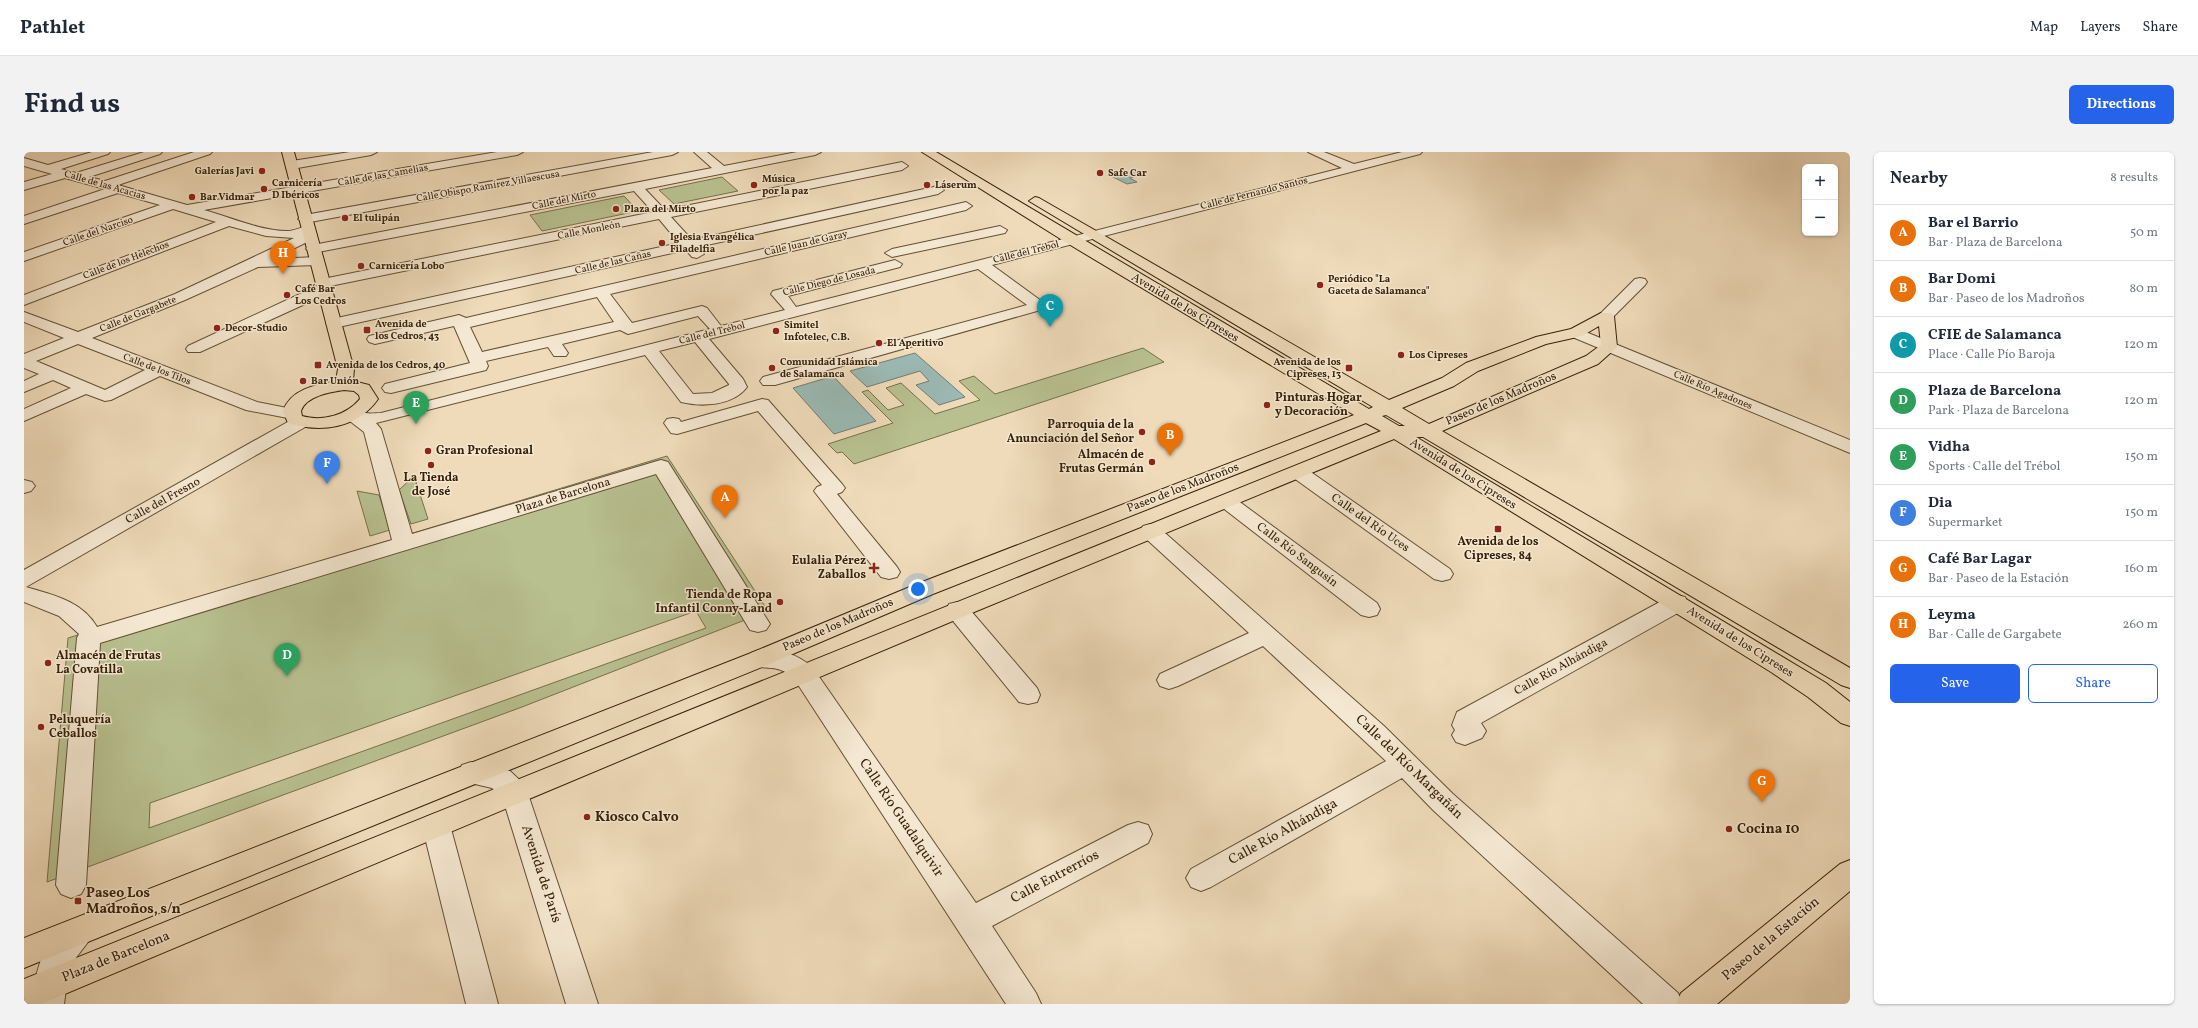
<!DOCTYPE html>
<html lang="en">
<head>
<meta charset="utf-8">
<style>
  :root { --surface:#fff; --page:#f2f2f3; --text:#1f2937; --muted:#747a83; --line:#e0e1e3; --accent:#2563eb }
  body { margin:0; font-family:Vollkorn,serif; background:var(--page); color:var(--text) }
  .controls { position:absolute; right:12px; top:12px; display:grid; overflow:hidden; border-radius:6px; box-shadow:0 1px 3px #0004 }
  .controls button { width:36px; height:36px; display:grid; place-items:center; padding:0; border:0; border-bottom:1px solid var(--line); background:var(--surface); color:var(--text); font:20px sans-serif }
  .you { position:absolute; left:894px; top:437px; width:14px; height:14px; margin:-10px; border:3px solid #fff; border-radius:50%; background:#1a73e8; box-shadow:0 0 0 6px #1a73e833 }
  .badge { display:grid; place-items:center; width:26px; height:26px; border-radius:50%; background:var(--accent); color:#fff; font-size:13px; font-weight:700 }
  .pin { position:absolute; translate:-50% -33px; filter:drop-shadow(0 1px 2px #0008) }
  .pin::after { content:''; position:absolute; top:21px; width:14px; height:12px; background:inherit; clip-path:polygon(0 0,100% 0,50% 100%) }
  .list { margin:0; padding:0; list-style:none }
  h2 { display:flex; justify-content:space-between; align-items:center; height:52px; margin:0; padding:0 16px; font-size:17px }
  h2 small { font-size:13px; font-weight:400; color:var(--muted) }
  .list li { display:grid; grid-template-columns:26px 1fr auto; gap:12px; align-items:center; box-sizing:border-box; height:56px; padding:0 16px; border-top:1px solid var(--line) }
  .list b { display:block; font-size:15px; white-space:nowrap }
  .list p { margin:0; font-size:13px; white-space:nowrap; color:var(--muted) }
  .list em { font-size:13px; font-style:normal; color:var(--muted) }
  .actions { display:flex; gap:8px; padding:12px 16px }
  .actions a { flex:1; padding:9px 0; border:1px solid var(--accent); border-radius:6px; text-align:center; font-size:14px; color:var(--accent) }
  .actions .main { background:var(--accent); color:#fff }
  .map { position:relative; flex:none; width:1826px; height:852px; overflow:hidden; border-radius:6px }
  header { display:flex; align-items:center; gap:24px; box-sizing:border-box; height:56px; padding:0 20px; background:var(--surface); border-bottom:1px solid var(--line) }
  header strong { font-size:19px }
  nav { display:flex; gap:22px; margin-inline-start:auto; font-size:14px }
  .intro { display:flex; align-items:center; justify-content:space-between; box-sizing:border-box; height:96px; padding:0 24px }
  h1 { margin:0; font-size:28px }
  .button { padding:10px 18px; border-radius:6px; background:var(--accent); color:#fff; font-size:14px; font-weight:700 }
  main { display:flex; gap:24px; padding:0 24px }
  aside { flex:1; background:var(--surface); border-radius:6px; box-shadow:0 1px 3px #0004 }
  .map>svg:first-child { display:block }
</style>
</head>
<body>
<header>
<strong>Pathlet</strong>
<nav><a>Map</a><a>Layers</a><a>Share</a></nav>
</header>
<div class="intro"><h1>Find us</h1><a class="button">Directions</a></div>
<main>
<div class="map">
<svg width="1826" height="852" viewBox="0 0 1826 852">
  <rect width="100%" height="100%" fill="#efdbba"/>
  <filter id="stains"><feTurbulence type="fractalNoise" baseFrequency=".005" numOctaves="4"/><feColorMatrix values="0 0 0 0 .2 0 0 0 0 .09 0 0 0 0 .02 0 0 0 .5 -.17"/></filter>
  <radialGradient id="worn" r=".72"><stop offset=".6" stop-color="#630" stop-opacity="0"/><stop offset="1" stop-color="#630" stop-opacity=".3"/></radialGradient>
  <path fill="#b8c090" stroke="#77704c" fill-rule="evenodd" d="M698 25 714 39 650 52 635 38Z
    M600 44 614 59 518 79 506 63Z
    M1119 196 1140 210 830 312 818 300 813 301 804 292 869 271 838 240 844 238 864 258 880 253 862 236 877 231 911 262 956 248 935 229 950 224 971 242Z
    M643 304 744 459 498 555 23 730 44 486ZM672 459 682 476 125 676 126 651Z
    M390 324 404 367 387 372 375 338Z
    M333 339 355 343 366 378 346 384Z"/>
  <path fill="#9bbab5" stroke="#737d70" d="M1110 20 1117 23 1106 26 1113 30 1103 32 1089 25Z
    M891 201 941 245 915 253 892 233 905 229 896 219 843 235 826 219Z
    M809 224 852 269 810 282 769 236Z"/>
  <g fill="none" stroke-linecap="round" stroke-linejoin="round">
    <defs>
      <path id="minor" d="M68 0H86L84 2 37 17 52 21 120 0H138L136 2 65 25 81 29 170 0H188L186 2 94 33 163 53 473 0H499L493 3 180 58C206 65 236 79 264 79 272 79 279 73 288 75L289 80 293 83 291 86 249 107 293 105 300 109 293 113 234 115 161 148 68 186 233 250 273 258 276 262 274 265 283 266 286 270 283 274 2 435C29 443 58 449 73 475L368 388 340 280 318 263C325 253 332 259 341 261 346 262 352 261 357 261L686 177 674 164 604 182 596 178 538 192 544 201 542 204H530L524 195 462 209 464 214 462 218 367 241 361 240 358 236 361 232 446 211 430 174 351 192 345 190 343 187 345 184 435 163 442 166 942 50 948 54 942 58 586 142 608 171 678 154 683 156 697 174 761 158 747 142 749 139 871 108 878 112 876 115 764 144 772 155 1318 16 1284 0H1300L1330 12 1378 0H1398L1396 2 968 113 1020 151 1023 154 1020 157 751 233H739L736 229 739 225 1003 153 954 117 685 187 719 227 723 235C709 254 677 255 657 250L621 203 352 271 357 277 388 382 630 310 637 308 644 310 746 472 742 478 734 480 726 478 632 322 76 491 62 733 57 742 47 746 37 742 32 733 53 486 55 482 35 464 0 450V418L269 267 222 258 136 224 87 248 81 249 62 242 0 269V257L47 236 29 228 0 240V229L15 222 0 216V202L40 186 0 170V160L54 180 151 142 270 86 242 84 205 74 0 153V143L192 70 149 57 0 109V100L136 53 94 41 0 72V64L81 37 41 26 0 38V30L28 22 0 14V6L24 13ZM573 145 590 170 458 200 446 175ZM671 190 705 232V233L688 241 669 242 635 199ZM54 192 121 218 81 238 12 209Z
        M326 0H353L347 3 268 17 262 13 268 9Z
        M629 0H654L648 3 281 71 274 67 281 63Z
        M670 0H683L700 14 773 0H797L791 3 621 37 641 58 878 10 884 14 878 18 647 65 668 88 914 34 920 38 914 42 674 95 680 102 673 106 668 105 662 98 310 176 304 174 302 171 304 168 655 91 635 67 306 134 307 136 305 139 281 152 176 200H164L162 197 164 194 293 134 292 131 294 128 629 60 610 39 289 101 282 97 284 94 688 16Z
        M976 74 983 78 981 81 868 105 861 101 868 97Z
        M1616 126 1621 127 1623 130 1621 133 1587 167H1577L1574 164 1611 127Z
        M1552 176 1826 288V301L1546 184 1544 181 1546 178Z
        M738 247 744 248 818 332 821 336 818 340 813 342 873 415 876 420 873 425 865 427 857 425 790 339 793 335 798 333 734 259 653 282 647 281 640 271 643 267 649 266 655 267 657 270Z
        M1274 314 1281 316 1426 417 1429 422 1426 427 1418 429 1410 427 1267 324 1264 320 1267 316Z
        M0 328 8 330 11 334 7 339 0 341Z
        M1202 343 1209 345 1353 451 1356 457 1353 463 1345 465 1337 463 1195 353 1192 349 1195 345Z
        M1126 372 1133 374 1360 574 1429 642 1654 841 1659 852H1619L1409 658 1378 626 1187 735 1177 739 1167 735 1162 726 1167 717 1362 609 1239 494 1154 534 1145 537 1136 534 1133 528 1136 522 1225 481 1119 384 1116 379 1119 374Z
        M1653 443 1661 445 1664 451 1661 457 1457 571 1462 579 1458 586 1441 593 1432 590 1428 583 1431 578 1428 573 1433 560 1645 445Z
        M933 450 941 452 1013 536 1016 543 1013 550 1004 552 995 550 925 464 922 458 925 452Z
        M735 498C756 498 773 501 789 516L952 751 1104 673 1114 670 1124 673 1128 682 1124 691 968 774 1012 841 1017 852H982L771 528C754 511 747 519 727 513L723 507 727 501Z
        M447 610 486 619 501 633 574 852H542L479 647 468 636 438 629 434 621 438 613Z
        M412 661 422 665 426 673 474 852H442L398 673 402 665Z
        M53 766 64 770 68 780 64 790 45 815 40 852H8C11 820 20 779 53 766Z"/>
      <path id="major" d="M258 0H270L330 217 329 229 345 233 354 247C333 277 296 281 264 271L259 259C267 237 291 233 312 229L314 217ZM320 238 330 239 335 243 336 247C323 263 299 270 278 264L277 259C282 244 306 240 320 238Z
        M898 0H912L1345 257 1349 255 1005 49 1011 45 1015 46 1365 248 1418 226 1442 211 1512 185 1547 177 1577 161H1587L1590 164 1593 195 1574 212 1418 279 1826 516V536L1817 533 1399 285H1392L1802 531 1826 550V574L1817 571 1784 545 1747 520 1370 287 955 458 17 852H0V827L1357 279 1342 271 909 442 743 513 0 816V786L727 501 893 432 1330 263 1043 91ZM1575 174 1577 193 1562 204 1405 272 1378 256 1430 234 1454 219 1522 192 1558 184ZM1362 263 1381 274H1375L1358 264Z
        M1826 708V739L1693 852H1652L1657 841 1816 712Z"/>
    </defs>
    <use href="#minor" stroke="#645034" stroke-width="2"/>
    <use href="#major" stroke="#362108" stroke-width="2"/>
    <use href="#minor" fill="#f5e8d2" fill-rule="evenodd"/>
    <use href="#major" fill="#efdbba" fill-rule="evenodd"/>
  </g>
  <g fill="#8f2418" stroke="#f5e8d2" stroke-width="1.5">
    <circle cx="238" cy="19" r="4"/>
    <circle cx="1076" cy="21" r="4"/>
    <circle cx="730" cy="33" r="4"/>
    <circle cx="903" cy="33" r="4"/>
    <circle cx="240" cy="37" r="4"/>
    <circle cx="168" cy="45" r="4"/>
    <circle cx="592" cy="57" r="4"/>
    <circle cx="321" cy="66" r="4"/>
    <circle cx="638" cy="91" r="4"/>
    <circle cx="337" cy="114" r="4"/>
    <circle cx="1296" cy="133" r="4"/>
    <circle cx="263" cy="143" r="4"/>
    <circle cx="193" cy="176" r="4"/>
    <rect x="339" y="174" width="8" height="8" rx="2"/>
    <circle cx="752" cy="179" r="4"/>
    <circle cx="855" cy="191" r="4"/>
    <circle cx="1377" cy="203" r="4"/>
    <rect x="290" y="209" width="8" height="8" rx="2"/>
    <circle cx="748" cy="216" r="4"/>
    <rect x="1321" y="212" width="8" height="8" rx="2"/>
    <circle cx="279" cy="229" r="4"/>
    <circle cx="1243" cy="253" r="4"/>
    <circle cx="1118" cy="280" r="4"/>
    <circle cx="404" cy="299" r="4"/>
    <circle cx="1128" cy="310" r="4"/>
    <circle cx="407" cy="313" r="4"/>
    <rect x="1470" y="373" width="8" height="8" rx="2"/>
    <path d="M848 410h4v4h4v4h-4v4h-4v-4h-4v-4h4z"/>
    <circle cx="756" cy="450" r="4"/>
    <circle cx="24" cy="511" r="4"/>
    <circle cx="17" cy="575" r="4"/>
    <circle cx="563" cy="665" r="4"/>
    <circle cx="1705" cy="677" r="4"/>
    <rect x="50" y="745" width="8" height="8" rx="2"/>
  </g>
  <g text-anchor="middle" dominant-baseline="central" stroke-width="3" stroke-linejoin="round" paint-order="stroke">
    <g font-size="10" font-weight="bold" fill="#362108" stroke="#f5e8d2" text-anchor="start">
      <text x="230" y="19" text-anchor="end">Galerías Javi</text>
      <text x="1084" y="21">Safe Car</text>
      <text x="738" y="27">Música<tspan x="738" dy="12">por la paz</tspan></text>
      <text x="248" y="31">Carnicería<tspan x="248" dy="12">D Ibéricos</tspan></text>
      <text x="911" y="33">Láserum</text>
      <text x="176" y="45">Bar Vidmar</text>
      <text x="600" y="57">Plaza del Mirto</text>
      <text x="329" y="66">El tulipán</text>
      <text x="646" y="85">Iglesia Evangélica<tspan x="646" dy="12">Filadelfia</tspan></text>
      <text x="345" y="114">Carnicería Lobo</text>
      <text x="1304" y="127">Periódico "La<tspan x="1304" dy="12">Gaceta de Salamanca"</tspan></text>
      <text x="271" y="137">Café Bar<tspan x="271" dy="12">Los Cedros</tspan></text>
      <text x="351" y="172">Avenida de<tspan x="351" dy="12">los Cedros, 43</tspan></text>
      <text x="760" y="173">Simitel<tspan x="760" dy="12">Infotelec, C.B.</tspan></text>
      <text x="201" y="176">Decor-Studio</text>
      <text x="863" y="191">El Aperitivo</text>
      <text x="1385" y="203">Los Cipreses</text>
      <text x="756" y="210">Comunidad Islámica<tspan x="756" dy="12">de Salamanca</tspan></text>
      <text x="1317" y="210" text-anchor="end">Avenida de los<tspan x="1317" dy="12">Cipreses, 13</tspan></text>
      <text x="302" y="213">Avenida de los Cedros, 40</text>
      <text x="287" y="229">Bar Unión</text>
    </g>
    <g font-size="10" fill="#362108" stroke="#f5e8d2">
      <text transform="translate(359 23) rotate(-10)">Calle de las Camelias</text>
      <text transform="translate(81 33) rotate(16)">Calle de las Acacias</text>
      <text transform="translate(464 34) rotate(-10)">Calle Obispo Ramírez Villaescusa</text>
      <text transform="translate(1230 41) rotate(-14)">Calle de Fernando Santos</text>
      <text transform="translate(540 48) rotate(-11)">Calle del Mirto</text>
      <text transform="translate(565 78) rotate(-11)">Calle Monleón</text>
      <text transform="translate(74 79) rotate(-19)">Calle del Narciso</text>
      <text transform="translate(782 91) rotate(-13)">Calle Juan de Garay</text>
      <text transform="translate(1002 100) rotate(-14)">Calle del Trébol</text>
      <text transform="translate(102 108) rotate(-21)">Calle de los Helechos</text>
      <text transform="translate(589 110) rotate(-13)">Calle de las Cañas</text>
      <text transform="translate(805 129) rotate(-14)">Calle Diego de Losada</text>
      <text transform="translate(114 162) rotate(-22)">Calle de Gargabete</text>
      <text transform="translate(688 181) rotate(-14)">Calle del Trébol</text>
      <text transform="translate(133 217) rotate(21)">Calle de los Tilos</text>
      <text transform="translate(1689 238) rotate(23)">Calle Río Agadones</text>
    </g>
    <g font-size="12" fill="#362108" stroke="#f5e8d2">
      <text transform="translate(1161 156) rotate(31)">Avenida de los Cipreses</text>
      <text transform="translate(1477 247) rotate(-23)">Paseo de los Madroños</text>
      <text transform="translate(1439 322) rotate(32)">Avenida de los Cipreses</text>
      <text transform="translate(1159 336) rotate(-21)">Paseo de los Madroños</text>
      <text transform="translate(539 344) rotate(-17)">Plaza de Barcelona</text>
      <text transform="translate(139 349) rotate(-29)">Calle del Fresno</text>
      <text transform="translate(1346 371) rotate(35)">Calle del Río Uces</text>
      <text transform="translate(1273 403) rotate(37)">Calle Río Sangusín</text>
      <text transform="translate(814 473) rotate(-23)">Paseo de los Madroños</text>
      <text transform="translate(1716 490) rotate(32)">Avenida de los Cipreses</text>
      <text transform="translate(1537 515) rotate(-29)">Calle Río Alhándiga</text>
    </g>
    <g font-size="12" font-weight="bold" fill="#362108" stroke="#f5e8d2" text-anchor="start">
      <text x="1251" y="246">Pinturas Hogar<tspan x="1251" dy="14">y Decoración</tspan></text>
      <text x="1110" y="273" text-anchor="end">Parroquia de la<tspan x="1110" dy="14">Anunciación del Señor</tspan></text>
      <text x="412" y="299">Gran Profesional</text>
      <text x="1120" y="303" text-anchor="end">Almacén de<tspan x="1120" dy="14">Frutas Germán</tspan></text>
      <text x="407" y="326" text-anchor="middle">La Tienda<tspan x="407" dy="14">de José</tspan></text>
      <text x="1474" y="390" text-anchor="middle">Avenida de los<tspan x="1474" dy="14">Cipreses, 84</tspan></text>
      <text x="842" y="409" text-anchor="end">Eulalia Pérez<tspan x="842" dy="14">Zaballos</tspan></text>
      <text x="748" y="443" text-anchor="end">Tienda de Ropa<tspan x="748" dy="14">Infantil Conny-Land</tspan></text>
      <text x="32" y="504">Almacén de Frutas<tspan x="32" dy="14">La Covatilla</tspan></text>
      <text x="25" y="568">Peluquería<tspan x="25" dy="14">Ceballos</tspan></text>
    </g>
    <g font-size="14" fill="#362108" stroke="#f5e8d2">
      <text transform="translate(1385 615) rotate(44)">Calle del Río Margañán</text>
      <text transform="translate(877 666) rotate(56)">Calle Río Guadalquivir</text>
      <text transform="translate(1259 680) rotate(-29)">Calle Río Alhándiga</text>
      <text transform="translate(517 722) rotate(72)">Avenida de París</text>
      <text transform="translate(1031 725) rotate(-28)">Calle Entrerríos</text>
      <text transform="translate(1747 787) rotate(-40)">Paseo de la Estación</text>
      <text transform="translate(92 805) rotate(-22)">Plaza de Barcelona</text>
    </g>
    <g font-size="14" font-weight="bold" fill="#362108" stroke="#f5e8d2" text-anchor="start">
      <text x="571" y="665">Kiosco Calvo</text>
      <text x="1713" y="677">Cocina 10</text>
      <text x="62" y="741">Paseo Los<tspan x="62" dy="16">Madroños, s/n</tspan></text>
    </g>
  </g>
  <rect width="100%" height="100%" filter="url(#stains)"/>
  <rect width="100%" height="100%" fill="url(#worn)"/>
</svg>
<div class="controls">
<button>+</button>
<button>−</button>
</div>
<div class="you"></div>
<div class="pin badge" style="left:701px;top:366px;background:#e8710a">A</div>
<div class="pin badge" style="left:1146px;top:304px;background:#e8710a">B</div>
<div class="pin badge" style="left:1026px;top:175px;background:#0f9aa8">C</div>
<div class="pin badge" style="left:263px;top:524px;background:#2e9e5b">D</div>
<div class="pin badge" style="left:392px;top:272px;background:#2e9e5b">E</div>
<div class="pin badge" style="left:303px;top:332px;background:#3f7fe0">F</div>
<div class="pin badge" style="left:1738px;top:650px;background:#e8710a">G</div>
<div class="pin badge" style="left:259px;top:122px;background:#e8710a">H</div>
</div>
<aside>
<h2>Nearby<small>8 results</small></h2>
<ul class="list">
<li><span class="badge" style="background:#e8710a">A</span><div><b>Bar el Barrio</b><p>Bar · Plaza de Barcelona</p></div><em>50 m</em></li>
<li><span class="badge" style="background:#e8710a">B</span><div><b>Bar Domi</b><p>Bar · Paseo de los Madroños</p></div><em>80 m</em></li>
<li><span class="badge" style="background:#0f9aa8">C</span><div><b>CFIE de Salamanca</b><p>Place · Calle Pío Baroja</p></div><em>120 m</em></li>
<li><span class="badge" style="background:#2e9e5b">D</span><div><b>Plaza de Barcelona</b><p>Park · Plaza de Barcelona</p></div><em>120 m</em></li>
<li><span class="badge" style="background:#2e9e5b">E</span><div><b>Vidha</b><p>Sports · Calle del Trébol</p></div><em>150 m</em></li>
<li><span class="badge" style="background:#3f7fe0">F</span><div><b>Dia</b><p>Supermarket</p></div><em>150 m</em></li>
<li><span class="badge" style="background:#e8710a">G</span><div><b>Café Bar Lagar</b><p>Bar · Paseo de la Estación</p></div><em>160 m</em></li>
<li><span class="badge" style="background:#e8710a">H</span><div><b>Leyma</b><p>Bar · Calle de Gargabete</p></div><em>260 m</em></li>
</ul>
<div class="actions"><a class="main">Save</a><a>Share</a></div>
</aside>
</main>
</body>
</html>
